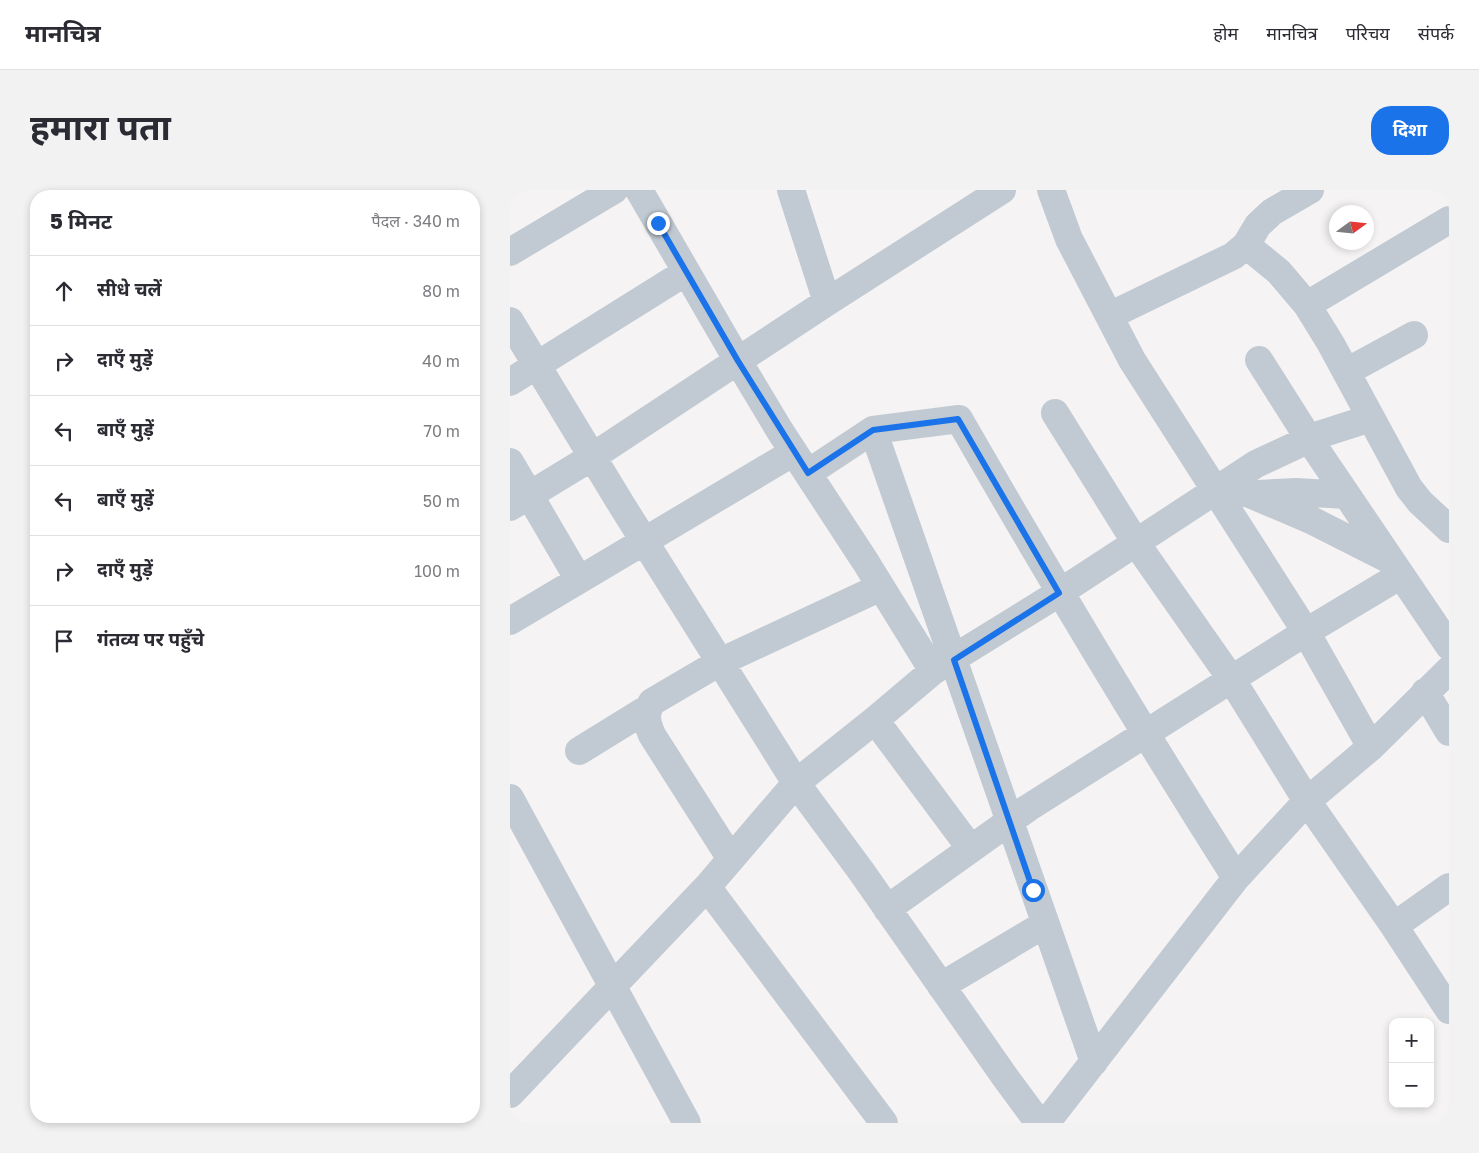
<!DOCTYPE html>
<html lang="hi">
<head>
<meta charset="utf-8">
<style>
  :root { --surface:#fff; --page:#f2f2f3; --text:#2b2b33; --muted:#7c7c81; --line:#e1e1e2; --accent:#1a73e8 }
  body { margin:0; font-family:"Golos Text","Noto Sans Devanagari",sans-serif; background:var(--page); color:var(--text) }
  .controls { position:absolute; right:15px; bottom:15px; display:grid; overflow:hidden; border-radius:10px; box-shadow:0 2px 8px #0003 }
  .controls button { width:45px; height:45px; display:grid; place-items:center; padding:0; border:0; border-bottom:1px solid var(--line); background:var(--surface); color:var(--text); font:25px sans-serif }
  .compass { position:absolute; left:819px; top:15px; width:45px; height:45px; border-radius:50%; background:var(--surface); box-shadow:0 2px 8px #0003; rotate:75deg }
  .stop { position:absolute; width:15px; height:15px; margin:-11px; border:4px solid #1a73e8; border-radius:50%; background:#fff }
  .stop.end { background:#1a73e8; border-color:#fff; box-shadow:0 1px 5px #0008 }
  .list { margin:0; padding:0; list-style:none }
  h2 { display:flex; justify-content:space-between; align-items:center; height:65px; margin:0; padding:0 20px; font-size:21px }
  h2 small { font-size:16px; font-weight:400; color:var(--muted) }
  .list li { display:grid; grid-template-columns:32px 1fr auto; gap:15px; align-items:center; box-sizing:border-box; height:70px; padding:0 20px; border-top:1px solid var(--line) }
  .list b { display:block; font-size:19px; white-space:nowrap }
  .list em { font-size:16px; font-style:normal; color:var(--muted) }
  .icon { flex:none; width:28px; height:28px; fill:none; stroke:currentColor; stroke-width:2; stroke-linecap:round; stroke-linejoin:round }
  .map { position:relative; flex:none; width:939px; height:933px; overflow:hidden; border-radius:20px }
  header { display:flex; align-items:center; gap:30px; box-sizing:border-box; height:70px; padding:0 25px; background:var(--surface); border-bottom:1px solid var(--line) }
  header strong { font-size:24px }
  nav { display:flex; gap:28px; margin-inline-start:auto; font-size:18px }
  .intro { display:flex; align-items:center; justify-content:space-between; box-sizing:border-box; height:120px; padding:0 30px }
  h1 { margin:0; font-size:35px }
  .button { padding:12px 22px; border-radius:20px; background:var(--accent); color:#fff; font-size:18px; font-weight:700 }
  main { display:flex; gap:30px; padding:0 30px }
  aside { flex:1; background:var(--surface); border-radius:20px; box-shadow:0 2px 8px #0003 }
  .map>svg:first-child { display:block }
</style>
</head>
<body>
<header>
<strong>मानचित्र</strong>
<nav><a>होम</a><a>मानचित्र</a><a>परिचय</a><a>संपर्क</a></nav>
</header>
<div class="intro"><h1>हमारा पता</h1><a class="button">दिशा</a></div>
<main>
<aside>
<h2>5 मिनट<small>पैदल · 340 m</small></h2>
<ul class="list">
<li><svg class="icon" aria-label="ahead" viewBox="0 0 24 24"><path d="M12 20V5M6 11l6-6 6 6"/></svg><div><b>सीधे चलें</b></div><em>80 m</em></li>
<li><svg class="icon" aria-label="right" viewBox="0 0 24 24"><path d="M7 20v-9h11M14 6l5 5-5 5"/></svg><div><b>दाएँ मुड़ें</b></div><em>40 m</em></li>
<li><svg class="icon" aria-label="left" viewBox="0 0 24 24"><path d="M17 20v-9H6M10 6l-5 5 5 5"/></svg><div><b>बाएँ मुड़ें</b></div><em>70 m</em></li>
<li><svg class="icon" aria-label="left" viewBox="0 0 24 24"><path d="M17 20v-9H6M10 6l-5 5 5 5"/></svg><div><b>बाएँ मुड़ें</b></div><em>50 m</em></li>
<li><svg class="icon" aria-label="right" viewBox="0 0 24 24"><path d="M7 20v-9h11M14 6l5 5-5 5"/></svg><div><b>दाएँ मुड़ें</b></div><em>100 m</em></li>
<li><svg class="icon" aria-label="arrive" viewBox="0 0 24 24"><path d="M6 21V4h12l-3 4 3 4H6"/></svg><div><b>गंतव्य पर पहुँचे</b></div></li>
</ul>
</aside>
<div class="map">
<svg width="939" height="933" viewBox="0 0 939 933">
  <rect width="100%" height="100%" fill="#f5f3f3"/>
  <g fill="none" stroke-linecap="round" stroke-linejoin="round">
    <path stroke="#c1cad2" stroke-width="28" d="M129 0 228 171 270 241 355 371 423 481
      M281 0 317 112
      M541 0 559 49 622 170 796 442 861 557
      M736 55 769 82 797 115 821 154 899 298 910 312 939 339
      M0 62 104 0
      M797 115 939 30
      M599 126 723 66 736 55 748 35 762 22 800 0
      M0 131 111 314 286 593 351 681 495 887 529 933
      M749 170 799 249 939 456
      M836 182 904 145
      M0 192 176 82
      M545 223 626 353 722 490 797 611 884 736 939 820
      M363 240 584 872
      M0 272 69 390
      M298 283 363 240 449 229C538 384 630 537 726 688
      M716 294 801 330 880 370
      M748 304 786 302 836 305
      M0 317 82 267 317 112 492 0
      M0 431 284 262
      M915 502 939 542
      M365 530 461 659
      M69 561 137 519
      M0 608 177 933
      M221 669 142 545C137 533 134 523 142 512L210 472 371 397
      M197 697 374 933
      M377 719 518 618 796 442 891 385
      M884 736 939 697
      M431 796 535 734
      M0 904 197 697 286 593 365 530 423 481 549 403 746 274 808 245 861 228
      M536 933 726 688 797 611 861 557 939 480"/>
  </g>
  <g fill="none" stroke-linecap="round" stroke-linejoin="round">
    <path stroke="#1a73e8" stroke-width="6" d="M148 33 228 171 298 283 363 240 448 229 549 403 444 470 523 700"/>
  </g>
</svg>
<div class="controls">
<button>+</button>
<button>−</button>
</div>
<svg class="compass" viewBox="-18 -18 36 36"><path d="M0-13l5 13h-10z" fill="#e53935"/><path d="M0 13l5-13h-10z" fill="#7c7c81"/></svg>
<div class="stop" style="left:523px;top:700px"></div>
<div class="stop end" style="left:148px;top:33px"></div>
</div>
</main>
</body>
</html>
